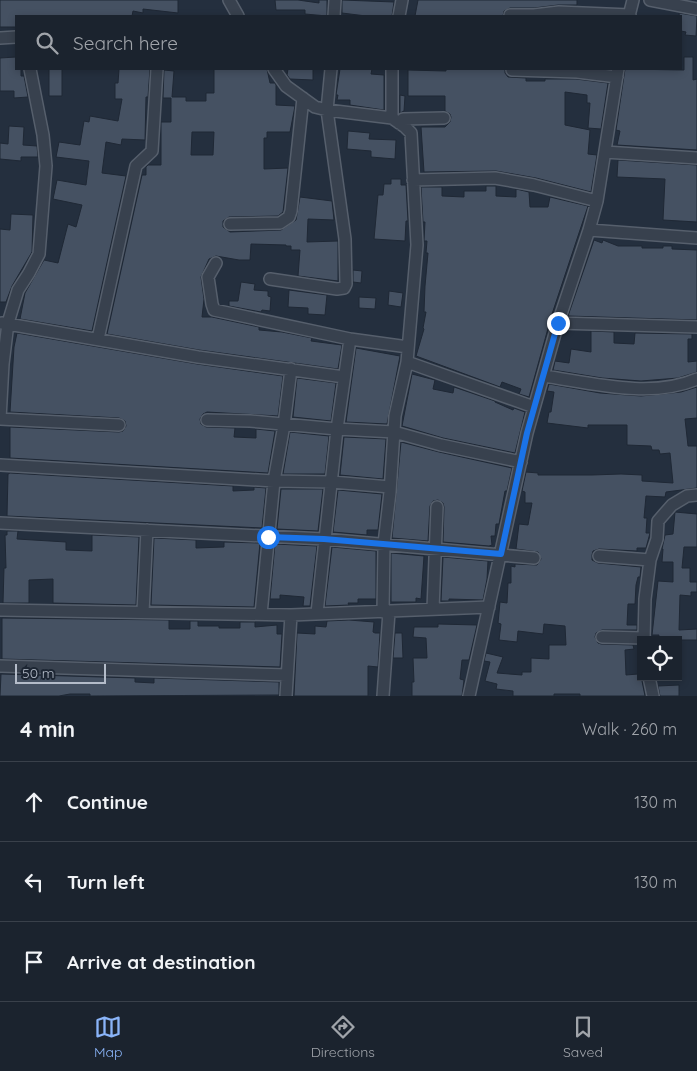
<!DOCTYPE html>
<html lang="en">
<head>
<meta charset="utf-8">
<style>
  :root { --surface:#1b232e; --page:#242b36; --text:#f1f3f6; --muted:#a0a4aa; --line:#39404a; --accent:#8ab4f8 }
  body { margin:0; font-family:Quicksand,sans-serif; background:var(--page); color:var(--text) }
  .controls { position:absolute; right:15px; bottom:15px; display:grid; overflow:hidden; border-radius:0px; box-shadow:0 2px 8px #0003 }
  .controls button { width:45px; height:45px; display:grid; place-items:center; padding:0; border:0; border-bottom:1px solid var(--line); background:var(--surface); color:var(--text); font:25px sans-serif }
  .scale { position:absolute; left:15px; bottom:12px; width:91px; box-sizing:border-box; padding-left:5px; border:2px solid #b4bcc9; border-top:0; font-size:14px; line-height:18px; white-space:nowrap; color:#b4bcc9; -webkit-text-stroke:4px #1d2633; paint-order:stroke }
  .stop { position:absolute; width:15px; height:15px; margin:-11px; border:4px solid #1a73e8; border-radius:50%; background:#fff }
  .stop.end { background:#1a73e8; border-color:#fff; box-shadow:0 1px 5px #0008 }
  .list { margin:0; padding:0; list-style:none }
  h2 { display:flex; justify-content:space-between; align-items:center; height:65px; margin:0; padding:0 20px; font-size:21px }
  h2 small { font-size:16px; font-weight:400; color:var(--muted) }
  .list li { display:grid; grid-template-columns:32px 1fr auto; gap:15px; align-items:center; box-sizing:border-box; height:80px; padding:0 20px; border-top:1px solid var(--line) }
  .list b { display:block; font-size:19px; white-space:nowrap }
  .list em { font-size:16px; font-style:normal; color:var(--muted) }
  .icon { flex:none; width:28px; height:28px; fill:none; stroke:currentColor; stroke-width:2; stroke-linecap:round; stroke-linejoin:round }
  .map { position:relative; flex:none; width:697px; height:696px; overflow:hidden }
  .search { position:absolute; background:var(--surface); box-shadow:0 2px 8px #0003; left:15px; right:15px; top:15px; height:55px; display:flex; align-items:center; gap:12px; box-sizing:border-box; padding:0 18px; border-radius:0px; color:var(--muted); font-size:19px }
  .sheet { height:305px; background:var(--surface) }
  nav { display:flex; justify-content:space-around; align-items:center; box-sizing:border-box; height:70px; border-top:1px solid var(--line); background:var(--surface); font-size:14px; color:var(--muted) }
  nav a { display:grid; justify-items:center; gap:2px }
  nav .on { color:var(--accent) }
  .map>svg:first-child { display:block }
</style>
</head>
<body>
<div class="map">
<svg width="697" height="696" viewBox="0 0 697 696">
  <rect width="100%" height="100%" fill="#242f3e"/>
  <path fill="#455162" stroke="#1f2835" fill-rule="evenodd" d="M0 0H178V13L143 9V13L133 11 132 16H16V27H0Z
    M275 0H298L319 3V0H327V16L305 14V10H276Z
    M342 0 394 2 392 16H366L342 13Z
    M418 0H577V5H558L534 8H510L504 11 503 16H415Z
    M679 13 697 16 696 36 685 35 686 32 681 31Z
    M16 57V69H21V76H24L28 97 14 98V91H0V58Z
    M684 57H693V80L697 79V150L617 145 620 131 616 130 625 69 684 70Z
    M49 69H62V96H49Z
    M119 69H150L148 97H146L145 140 122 139 121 145 106 142 102 173 126 176 92 331 20 319 25 293 44 260 58 263 68 224 76 227 82 205 53 199 57 180 86 185 89 161 56 157 59 142 80 145 84 121 89 122 90 116 118 121 122 99H115V83H118Z
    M214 69H267L270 83H275L276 85V105L295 106 290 132H267V138H264V169L288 168 283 212 278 216 229 217 223 221V227L230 232 281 230 296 220 300 197 332 201 334 220 308 219 307 242 338 241V281L298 276 300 250H291V246H286V245L251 244 250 260H239L216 256 209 259 201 277 204 299 202 317H212L259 327V330L282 332 312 338 311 341 342 345 338 369 199 350 107 334 142 175H146V167L148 165H161V122H171V98H163L164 70 174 71 172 97H186V101H206V93H214ZM192 132H214L213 155H191Z
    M288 69H313V80L290 79 287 75Z
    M340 69H372L371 74 384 75V110L350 105V100H337L338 95H336Z
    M446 69H505V73L508 77 526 78V81H545V79H576L608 83 601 129 588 128 590 103H587V95L565 92V125L590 130 588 154 597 155 591 192 536 178 496 171 424 172 421 127H445L450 122 451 117 450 114 445 111V96H408V70L446 71Z
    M400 95 405 96 404 111 400 113Z
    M9 126 24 127 23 145 37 146 38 157H21V161L0 159V143L8 144Z
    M348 131 370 133 369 139 396 140 395 159 371 157V151L347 149Z
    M618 160 697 165V222L663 220 665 179 617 177Z
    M391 179H401V185H406L408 221H406L405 241 374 239 378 195H383L384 184H391Z
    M486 186H496V196L516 197V189L529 192 530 207H548L550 197 588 206 552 314 529 397 519 394 521 389 502 382 500 387 416 356 424 329 423 328 426 312H424L425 286 428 253H426L427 241H424L425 222H423L421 187H442V196L464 197V191H486Z
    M11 214 33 215 32 252 12 286 6 302H0V229L10 230Z
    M594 240 602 243 603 240 618 246H642V248H663V246H672V249L697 250V320L568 316Z
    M353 270 362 271 361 283 353 282Z
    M241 282 255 284 254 290 268 291V296L271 297 270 311 262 310 261 312 229 306V301H238Z
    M289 290 327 295 325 315 308 314V308L288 307Z
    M389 291 403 293 401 307 388 305Z
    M359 297 376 298 375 309 359 308Z
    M591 331 614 332V343L634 344 635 333 692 334V339H688V362L697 361V372L678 378 641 381 602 378 553 370 555 361 569 363 571 349 591 352Z
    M17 333 197 364 283 376 278 416 207 412 203 414 200 419 201 424 206 427 235 428 234 437 256 438V429L275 431 268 473 10 458V427L119 432 123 431 126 426 125 421 119 418 10 412 14 347Z
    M356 348 400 356 387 424 346 422Z
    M412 374 435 380 433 389 453 393 454 387 495 401V402L513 410 514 408 525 412 515 453 443 438 402 426Z
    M297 378 336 383 331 421 293 417Z
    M549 384 600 393 641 396 681 392 697 387V418L685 419 688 446H697V488L666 492 665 497 646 496 644 518H647L646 533H650L646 548H637V551L599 549 593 551 592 555V560L598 563 641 567 640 577H638L636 585 635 604H628L627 625H637V630H602L596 633 595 637 598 643 601 644 633 645 634 649 625 650 626 675 638 674 639 676H641L645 696H580V694H554V696H513V691L496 689 497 684 485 681 490 662 484 661 486 653 503 657 497 673 522 675V672H531V658L549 659V645H566L565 626 544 624 543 634 518 631 517 642 499 640 501 624 498 623 500 602 507 603 508 583H511V566L515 567V564L537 565 541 559 538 552 516 549 519 524 528 525 532 503H525V492L522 491 526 472 538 473V475H592L621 474 642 475V481L673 483 670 453 660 454 659 450H652L651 446 627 445V425H588V428L547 423 549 412H551L554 392 547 391Z
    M290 432 329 436 325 474H283Z
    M344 437 386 439 383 479 340 475Z
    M401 442 439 452 512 468 507 491H505L499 524H496L495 536H491L492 545 489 546 443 542 444 507 443 503 438 500 433 501 430 506 428 541 392 538Z
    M10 473 233 486V491L254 490V487L266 488 262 528 7 516 8 474Z
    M281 489H323L318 531 277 529Z
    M338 490 382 494 378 530H367V535L333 532Z
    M675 512 697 514V547H684L682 568H690V582H697V592H691V596L680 595 679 630 697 629V640H658L659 635H652L658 581 673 582V562H662L663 549H662L665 535 673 534Z
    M7 531H18L17 539 66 542V550L92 551V535L139 537 136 605 53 603V579L29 580V603H3L4 568H6L5 535H7Z
    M154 538 196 540V548L224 547V542L260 543 254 607 151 605Z
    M275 544 317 546 310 606H303L304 597 280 595V599H270Z
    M332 547 376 551V599H358V603H348L349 605 325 606Z
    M391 553 424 556 421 599 416 598V602H391Z
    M443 557 488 561 487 579 483 600 449 599V601H441Z
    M2 618 169 620V629H190V621H198V626H219V628H240V622H255V627L277 625V634H282L280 667 2 659Z
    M349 620 374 622 373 632 375 633H380L378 667 368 666V696H294L297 633 315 634V626L326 627 327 621Z
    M438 624 477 625 469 660H462L460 679 464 680 462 696H412V682H414L413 658H427L426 638 413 637 414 627H438Z
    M395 633H402L403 658H393Z
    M1 674 135 678V682L154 683V678L279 682V695L90 696V694H70L59 696H0Z
    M679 685V696H660L658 686Z"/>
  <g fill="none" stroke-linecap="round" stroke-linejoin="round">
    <defs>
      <path id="minor" d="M229 0 238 16
        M650 0 697 9
        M510 15H534L559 12 630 15
        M334 16 335 0
        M399 16 402 0
        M629 16 633 0
        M0 38 16 37
        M274 69 286 86 315 107 327 110 392 118 405 127 411 133 417 245 407 362 395 416 390 492 384 544 383 612
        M392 69V118
        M512 70 577 72 617 77
        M399 123 403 119 444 118
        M605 152 697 158
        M413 180 495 178 534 185 597 201
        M230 224 280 223 289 217 291 211 303 98
        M589 230 697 238
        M216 263 208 277 212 304 214 310 350 339 408 347
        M270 279 337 289 344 288 346 284 345 239 327 110 331 69
        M2 323 198 357 344 377
        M558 323 697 327
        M98 339 136 166 152 151 157 69
        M407 362 534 407
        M544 376C591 383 652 399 697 379
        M0 419 3 364 8 323 18 290 29 273 39 254 46 166 43 135 30 69
        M0 419 119 425
        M207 420 250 421 337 429 394 432 441 445 521 462
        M0 465 274 481 332 482 390 487
        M0 523 324 539 534 558
        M599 556 650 560
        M433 609 437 507
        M0 610 291 615 489 607
        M143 612 147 530
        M317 613 337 429 350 339
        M261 614 274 481 284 425 291 369
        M602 637 644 638
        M644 640 645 599 650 560 657 539 658 521 672 505 687 496 697 495
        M0 666 287 675
        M649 677 653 696
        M286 696 291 615
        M383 696 389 612
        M469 696 527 433 558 323 589 230 597 201 618 69"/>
    </defs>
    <use href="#minor" stroke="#565f6c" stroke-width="14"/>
    <use href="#minor" stroke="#38414e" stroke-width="11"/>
  </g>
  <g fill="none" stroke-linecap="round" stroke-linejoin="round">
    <path stroke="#1a73e8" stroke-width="6" d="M268 537 324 539 501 554 527 433 558 323"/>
  </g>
</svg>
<div class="controls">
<button><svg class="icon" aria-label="locate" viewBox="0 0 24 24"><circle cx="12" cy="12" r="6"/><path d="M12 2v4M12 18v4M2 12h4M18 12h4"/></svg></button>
</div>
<div class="scale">50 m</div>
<div class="stop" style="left:268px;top:537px"></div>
<div class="stop end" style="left:558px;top:323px"></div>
<div class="search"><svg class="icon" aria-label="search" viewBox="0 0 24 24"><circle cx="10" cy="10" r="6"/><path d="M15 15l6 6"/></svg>Search here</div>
</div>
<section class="sheet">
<h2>4 min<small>Walk · 260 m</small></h2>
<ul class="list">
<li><svg class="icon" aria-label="ahead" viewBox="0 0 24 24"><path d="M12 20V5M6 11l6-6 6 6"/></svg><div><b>Continue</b></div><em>130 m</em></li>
<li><svg class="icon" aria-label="left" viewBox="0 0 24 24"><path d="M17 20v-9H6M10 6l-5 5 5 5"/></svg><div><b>Turn left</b></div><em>130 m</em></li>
<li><svg class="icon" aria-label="arrive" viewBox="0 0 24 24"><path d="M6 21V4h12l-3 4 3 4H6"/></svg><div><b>Arrive at destination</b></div></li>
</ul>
</section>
<nav>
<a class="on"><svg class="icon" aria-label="map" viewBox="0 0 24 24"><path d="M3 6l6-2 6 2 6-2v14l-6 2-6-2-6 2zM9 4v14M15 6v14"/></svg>Map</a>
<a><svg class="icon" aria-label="directions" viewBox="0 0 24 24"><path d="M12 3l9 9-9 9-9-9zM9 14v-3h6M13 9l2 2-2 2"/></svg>Directions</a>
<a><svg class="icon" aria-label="saved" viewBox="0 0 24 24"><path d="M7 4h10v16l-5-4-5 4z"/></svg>Saved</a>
</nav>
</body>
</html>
